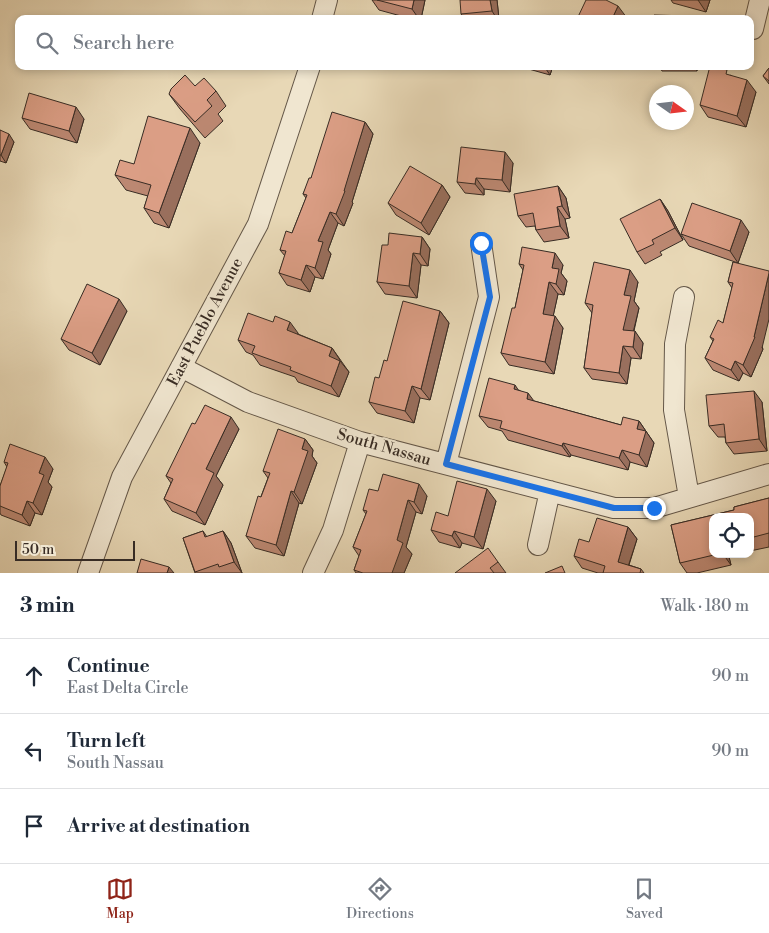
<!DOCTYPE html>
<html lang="en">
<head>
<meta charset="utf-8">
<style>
  :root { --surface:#fff; --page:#f2f2f3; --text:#1f2937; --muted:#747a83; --line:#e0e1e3; --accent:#8f2418 }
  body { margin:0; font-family:"Libre Bodoni",serif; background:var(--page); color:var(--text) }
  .controls { position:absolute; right:15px; bottom:15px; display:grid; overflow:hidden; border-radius:10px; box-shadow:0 2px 8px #0003 }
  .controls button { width:45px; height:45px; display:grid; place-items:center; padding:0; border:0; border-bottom:1px solid var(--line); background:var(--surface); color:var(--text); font:25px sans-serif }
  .compass { position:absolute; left:649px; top:85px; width:45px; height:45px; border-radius:50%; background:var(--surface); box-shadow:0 2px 8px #0003; rotate:104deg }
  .scale { position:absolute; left:15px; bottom:12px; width:120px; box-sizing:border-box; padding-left:5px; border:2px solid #382c24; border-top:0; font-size:14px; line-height:18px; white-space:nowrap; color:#382c24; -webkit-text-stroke:4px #f0e6d0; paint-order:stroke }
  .stop { position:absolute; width:15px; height:15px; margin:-11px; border:4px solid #1a73e8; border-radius:50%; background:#fff }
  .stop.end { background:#1a73e8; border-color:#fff; box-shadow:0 1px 5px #0008 }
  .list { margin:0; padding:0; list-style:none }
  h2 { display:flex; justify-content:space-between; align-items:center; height:65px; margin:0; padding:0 20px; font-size:21px }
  h2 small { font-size:16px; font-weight:400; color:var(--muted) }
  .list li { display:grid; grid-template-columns:32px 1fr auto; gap:15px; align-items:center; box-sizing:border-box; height:75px; padding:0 20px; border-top:1px solid var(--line) }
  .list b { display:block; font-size:19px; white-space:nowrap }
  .list p { margin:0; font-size:16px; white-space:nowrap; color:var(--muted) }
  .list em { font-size:16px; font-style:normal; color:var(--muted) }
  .icon { flex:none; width:28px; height:28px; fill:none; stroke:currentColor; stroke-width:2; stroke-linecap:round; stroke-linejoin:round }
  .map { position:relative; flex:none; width:769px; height:573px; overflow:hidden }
  .search { position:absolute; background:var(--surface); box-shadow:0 2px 8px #0003; left:15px; right:15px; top:15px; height:55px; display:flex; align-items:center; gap:12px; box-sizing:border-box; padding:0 18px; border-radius:10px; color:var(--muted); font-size:19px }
  .sheet { height:290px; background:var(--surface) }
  nav { display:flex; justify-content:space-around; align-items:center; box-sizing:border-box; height:70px; border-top:1px solid var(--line); background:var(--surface); font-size:14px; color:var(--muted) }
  nav a { display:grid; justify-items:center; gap:2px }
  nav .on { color:var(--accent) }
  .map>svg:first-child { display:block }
</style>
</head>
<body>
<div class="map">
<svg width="769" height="573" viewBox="0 0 769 573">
  <rect width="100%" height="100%" fill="#e8d8b6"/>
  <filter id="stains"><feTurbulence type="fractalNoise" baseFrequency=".004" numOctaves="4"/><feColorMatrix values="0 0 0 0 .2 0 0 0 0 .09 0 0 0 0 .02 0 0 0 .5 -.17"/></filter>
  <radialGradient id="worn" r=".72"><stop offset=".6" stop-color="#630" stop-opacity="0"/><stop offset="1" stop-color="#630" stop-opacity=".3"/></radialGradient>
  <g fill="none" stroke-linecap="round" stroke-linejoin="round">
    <defs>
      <path id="minor" d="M322 19 327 0
        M753 29 760 0
        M684 297 675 344 674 410 689 497
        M181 367 248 402 360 442 614 508H654L769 474
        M446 464 489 297 481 243
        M538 545 550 491
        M88 573 122 477 258 224 310 66
        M313 573 333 530 360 442"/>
    </defs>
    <use href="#minor" stroke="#645748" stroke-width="22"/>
    <use href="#minor" stroke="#f0e6d0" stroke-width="20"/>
  </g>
  <path fill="#bc8872" stroke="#382c24" d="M372 0H425L421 19H412L379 10Z
    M497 0 499 19H465L461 14Z
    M671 0H710L706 12 673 3Z
    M518 66H553L550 75Z
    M659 66H697V71H662Z
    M769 68V84L763 76Z
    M730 75 756 92 746 127 708 117 700 105Z
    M195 86 216 91 226 106 218 114 223 121 205 138 180 109 169 94Z
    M22 118 84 119 77 143 30 129Z
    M365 122 373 134 352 202 353 203 344 226 338 223 328 250 331 254 323 279 315 277 310 292 287 285 279 273 285 256 280 250 292 233 306 198 303 194 311 178Z
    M0 130 14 142 6 163 0 161Z
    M200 143 169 228 154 223 144 208 148 196 126 190 115 175 134 164Z
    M513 163 510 192 484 189V195L465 193 457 182Z
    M442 185 450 197 429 235 396 215 388 203Z
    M558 186 566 198 570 218 565 219 569 238 544 242 536 230 535 226 526 227 518 216Z
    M660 199 668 211 683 240 660 252 662 255 645 264 637 252Z
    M749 232 738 263 689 246 681 234Z
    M422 237 430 249 428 266 421 265 417 298 385 294 377 282 388 245Z
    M733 262 763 349 751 377 743 373 739 381 713 370 705 358 713 341 710 337 723 323 732 288 728 282Z
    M519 264 563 265 561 273 567 281 564 295 558 294 553 316 563 328 554 374 509 365 501 353 515 308 523 270Z
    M638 282 634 301 639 308 634 331 643 343 641 359 631 358 627 384 592 379 584 368 592 313 585 303Z
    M127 311 100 365 69 350 61 339Z
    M440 311 449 323 430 400 420 398 414 423 377 413 369 402 387 361Z
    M298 333V334L332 348 349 372 339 397 298 382 295 377 260 365 253 355 246 352 238 340Z
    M519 390 534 401 621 425 639 421 654 443 647 467 630 462 628 470 571 455 570 457 508 440 502 431 488 427 479 416Z
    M762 402 767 451 734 454 726 443 725 437H718L709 426Z
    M195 424 239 429 216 476 223 485 205 525 172 511 164 499 171 483 166 476Z
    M305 439 313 450 312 456 317 463 302 504 299 503 284 556 255 548 246 536 268 478 263 471Z
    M4 462 53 469 48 482 52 487 42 515 35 513 30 526 1 515 0 513V486L7 467Z
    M427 496 422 514 416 512 406 547 412 554 404 573H356L354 570 359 556 353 547 366 514 363 510Z
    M769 498V547L750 551V517H713V554H740L729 557 731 565 697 573H687L680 563 671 525 734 510V507Z
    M496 501 483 549 462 543 460 548 439 542 431 530 448 516Z
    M628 527 637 539 629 565 641 569 644 573H598L582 568 574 556Z
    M203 531 207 537 223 531 231 543 242 573H195L183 538Z
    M498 562 506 573H455Z"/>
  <path fill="#996f5d" stroke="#382c24" d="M414 0H425L421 19H419L412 9Z
    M490 0H497L499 19H497L492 11Z
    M698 0H710L706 12Z
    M618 6 627 18 626 19H612Z
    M544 66H553L550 75Z
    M694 66H697V71Z
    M747 80 756 92 746 127 737 116Z
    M76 107 84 119 77 143 69 131Z
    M365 122 373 134 352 202 353 203 344 226 336 214Z
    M190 128 200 143 169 228 159 213Z
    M9 134 14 142 6 163 1 155Z
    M505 152 513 163 510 192 502 180Z
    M476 178 484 189V195L475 184Z
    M442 185 450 197 429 235 421 223Z
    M558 186 566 198 570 218 562 206Z
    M660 199 668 211 683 240 675 228Z
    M557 207 565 219 569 238 560 226Z
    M330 212 338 223 328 250 331 254 323 279 315 268 318 241Z
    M741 220 749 232 738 263 730 251Z
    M422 237 430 249 428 266 420 254Z
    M413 253 421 265 417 298 409 286Z
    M555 253 563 265 561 273 567 281 564 295 556 284 552 268Z
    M306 265 315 277 310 292 301 280Z
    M630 270 638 282 634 301 639 308 631 341 623 330 624 295Z
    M769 273V319L762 348 763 349 751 377 743 365 754 337Z
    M549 282 558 294 551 326 543 314Z
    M119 299 127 311 100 365 92 353Z
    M440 311 449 323 430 400 421 389Z
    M555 316 563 328 554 374 545 362Z
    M290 322 298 333 295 342 287 330Z
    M635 331 643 343 641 359 633 347Z
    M623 346 631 358 627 384 619 373Z
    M332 348 340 360 337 368 329 356Z
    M340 361 349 372 339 397 331 386Z
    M735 361 743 373 739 381 731 370Z
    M515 385 523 397 514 389Z
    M412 386 420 398 414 423 405 411Z
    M754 391 762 402 767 451 759 439Z
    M528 393 537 405 527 399Z
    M231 417 239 429 216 476 223 485 205 525 196 513 206 469Z
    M639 421 654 443 647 467 639 455 637 429Z
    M305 439 313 450 312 456 317 463 302 504 294 492 302 449Z
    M563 443 571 455 570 457 562 446Z
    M622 450 630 462 628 470 619 458Z
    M45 457 53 469 48 482 52 487 42 515 33 503 39 473Z
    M419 484 427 496 422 514 414 502Z
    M487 489 496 501 483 549 474 537Z
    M291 491 299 503 284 556 276 545Z
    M408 500 416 512 406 547 412 554 404 573H392L397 540Z
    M27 501 35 513 30 526 22 515Z
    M628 527 637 539 626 573 618 562Z
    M223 531 231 543 242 573 234 562Z
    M454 531 462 543 460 548 452 536Z
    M723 554H727L729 557 731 565Z
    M169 567 174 573H167Z"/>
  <path fill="#db9e85" stroke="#382c24" d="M377 0H414L412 9Z
    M460 0H490L492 11 461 14Z
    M586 0H606L618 6 612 19H577Z
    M654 15 689 16V19H654Z
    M510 16 521 19H509Z
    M710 66H713L727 70 726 74 747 80 737 116 700 105Z
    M769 68V81L763 76Z
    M185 75 195 86 204 78 216 91 207 100 212 106 195 122 169 94 171 89Z
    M29 93 76 107 69 131 22 118Z
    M332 112 365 122 344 191H345L336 214 330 212 318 241 323 242 315 268 306 265 301 280 279 273 286 251 280 250 286 231 292 233 307 195 303 194 309 178H311Z
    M148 116 190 128 159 213 144 208 151 185 115 175 120 160 134 164Z
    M0 130 9 134 1 155H0Z
    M461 147 505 152 502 180 476 178 475 184 457 182Z
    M410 166 442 185 421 223 388 203Z
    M558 186 562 206 557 207 560 226 536 230 533 213 518 216 514 194Z
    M660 199 675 228 652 240 654 244 637 252 620 219Z
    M692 203 741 220 730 251 681 234Z
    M389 233 422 237 420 254 413 253 409 286 377 282 382 245H388Z
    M522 247 555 253 552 268 559 269 556 284 549 282 543 314 555 316 545 362 501 353 512 308H515L524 265 519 264Z
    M594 262 630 270 624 295 631 296 623 330 635 331 633 347 623 346 619 373 584 368 593 305 585 303Z
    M733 262 769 271V273L754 337H755L743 365 735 361 731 370 705 358 714 339 710 337 718 320 723 323 733 283 728 282Z
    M87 284 119 299 92 353 61 339Z
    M403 301 440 311 421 389 412 386 405 411 369 402 375 377 379 378 384 360 387 361Z
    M248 313 273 322 275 316 290 322 287 330 332 348 329 356 340 361 331 386 290 370 291 367 252 353 255 346 238 340Z
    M489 378 515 385 514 389 528 393 527 399 621 425 623 417 639 421 637 429 646 431 639 455 622 450 619 458 563 443 562 446 500 428 502 421 479 416Z
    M754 391 759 439 726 443 724 424 709 426 706 395Z
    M205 405 231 417 206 469 214 473 196 513 164 499 173 479 166 476 192 423 195 424Z
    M278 429 305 439 302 449 308 451 294 492 291 491 276 545 246 536 258 496 261 497 270 473 263 471Z
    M10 444 45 457 39 473 44 475 33 503 27 501 22 515 0 506V486L8 463 4 462Z
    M383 474 419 484 414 502 408 500 397 540 403 543 392 573H363L354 570 361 550 353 547 367 511 363 510 369 489 378 491Z
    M457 481 487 489 474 537 454 531 452 536 431 530 436 512 448 516Z
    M769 498V533L750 538V517H713V554H718L680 563 671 525 734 510V507Z
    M597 518 628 527 618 562 641 569 640 573H603L605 566 574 556 579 539 589 542Z
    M203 531 205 537 223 531 234 562 219 567 218 564 195 572 183 538Z
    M488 548 498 562 490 568 494 573H455Z
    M141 559 169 567 167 573H137Z
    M562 566 565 573H545Z"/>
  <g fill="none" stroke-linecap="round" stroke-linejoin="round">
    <path stroke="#1a73e8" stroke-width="6" d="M481 243 490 297 446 464 614 508H654"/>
  </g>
  <g text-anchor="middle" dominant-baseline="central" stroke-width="4.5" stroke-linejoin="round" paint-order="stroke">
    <g font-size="16" fill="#382c24" stroke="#f0e6d0">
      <text transform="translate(205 322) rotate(-62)">East Pueblo Avenue</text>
      <text transform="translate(384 447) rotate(16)">South Nassau</text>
    </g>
  </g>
  <rect width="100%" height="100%" filter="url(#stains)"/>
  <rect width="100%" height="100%" fill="url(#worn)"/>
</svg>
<div class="controls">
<button><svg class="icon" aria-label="locate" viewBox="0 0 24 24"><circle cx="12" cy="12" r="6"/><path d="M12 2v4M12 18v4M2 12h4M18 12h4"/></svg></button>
</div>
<svg class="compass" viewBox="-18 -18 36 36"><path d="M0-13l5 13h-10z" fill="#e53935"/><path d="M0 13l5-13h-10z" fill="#747a83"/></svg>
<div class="scale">50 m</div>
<div class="stop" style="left:481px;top:243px"></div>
<div class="stop end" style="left:654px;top:508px"></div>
<div class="search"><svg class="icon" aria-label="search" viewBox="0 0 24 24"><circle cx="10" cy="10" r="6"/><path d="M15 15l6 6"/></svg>Search here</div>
</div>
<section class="sheet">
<h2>3 min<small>Walk · 180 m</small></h2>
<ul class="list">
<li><svg class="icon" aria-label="ahead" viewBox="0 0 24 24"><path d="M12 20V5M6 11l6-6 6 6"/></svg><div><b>Continue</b><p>East Delta Circle</p></div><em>90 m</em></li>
<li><svg class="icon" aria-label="left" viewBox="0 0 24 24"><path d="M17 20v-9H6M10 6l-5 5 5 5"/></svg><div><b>Turn left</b><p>South Nassau</p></div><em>90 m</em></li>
<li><svg class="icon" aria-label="arrive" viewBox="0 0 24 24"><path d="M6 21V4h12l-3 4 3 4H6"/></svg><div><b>Arrive at destination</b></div></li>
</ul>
</section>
<nav>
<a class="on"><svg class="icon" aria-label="map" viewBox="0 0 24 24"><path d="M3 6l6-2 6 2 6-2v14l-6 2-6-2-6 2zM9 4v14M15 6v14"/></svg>Map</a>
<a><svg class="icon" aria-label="directions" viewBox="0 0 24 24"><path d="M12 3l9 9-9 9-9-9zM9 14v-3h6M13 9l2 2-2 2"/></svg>Directions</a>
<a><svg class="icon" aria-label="saved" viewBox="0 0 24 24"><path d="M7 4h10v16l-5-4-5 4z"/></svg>Saved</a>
</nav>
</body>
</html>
